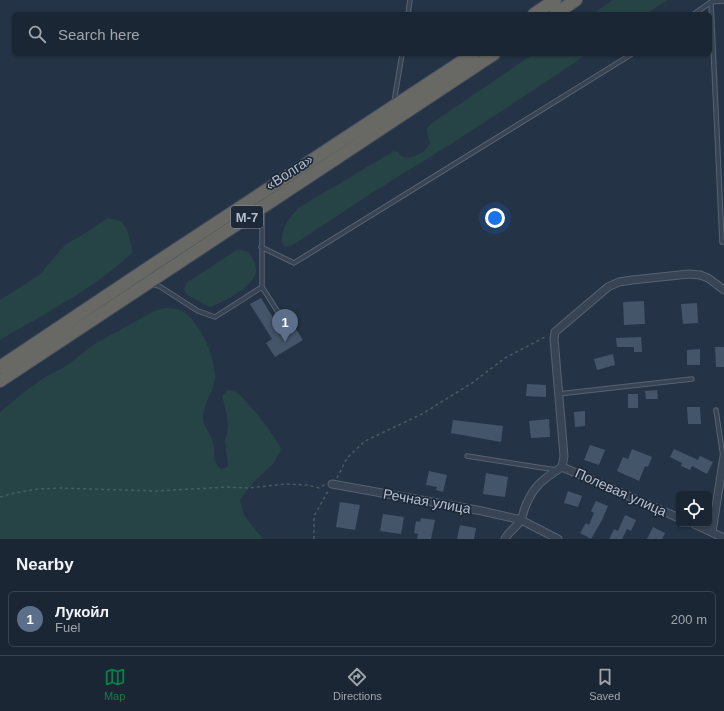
<!DOCTYPE html>
<html lang="en">
<head>
<meta charset="utf-8">
<style>
  :root { --surface:#1b2634; --page:#283240; --text:#f1f3f6; --muted:#a0a5ac; --line:#39434f; --accent:#0b8043 }
  body { margin:0; font-family:Arial,sans-serif; background:var(--page); color:var(--text) }
  .controls { position:absolute; right:12px; bottom:12px; display:grid; overflow:hidden; border-radius:6px; box-shadow:0 1px 3px #0004 }
  .controls button { width:36px; height:36px; display:grid; place-items:center; padding:0; border:0; border-bottom:1px solid var(--line); background:var(--surface); color:var(--text); font:20px sans-serif }
  .you { position:absolute; left:495px; top:218px; width:14px; height:14px; margin:-10px; border:3px solid #fff; border-radius:50%; background:#1a73e8; box-shadow:0 0 0 6px #1a73e833 }
  .badge { display:grid; place-items:center; width:26px; height:26px; border-radius:50%; background:var(--accent); color:#fff; font-size:13px; font-weight:700 }
  .pin { position:absolute; translate:-50% -33px; filter:drop-shadow(0 1px 2px #0008) }
  .pin::after { content:''; position:absolute; top:21px; width:14px; height:12px; background:inherit; clip-path:polygon(0 0,100% 0,50% 100%) }
  .list { margin:0; padding:0; list-style:none }
  h2 { display:flex; justify-content:space-between; align-items:center; height:52px; margin:0; padding:0 16px; font-size:17px }
  h2 small { font-size:13px; font-weight:400; color:var(--muted) }
  .list li { display:grid; grid-template-columns:26px 1fr auto; gap:12px; align-items:center; box-sizing:border-box; height:56px; margin:0 8px 8px; padding:0 8px; border:1px solid var(--line); border-radius:6px }
  .list b { display:block; font-size:15px; white-space:nowrap }
  .list p { margin:0; font-size:13px; white-space:nowrap; color:var(--muted) }
  .list em { font-size:13px; font-style:normal; color:var(--muted) }
  .icon { flex:none; width:22px; height:22px; fill:none; stroke:currentColor; stroke-width:2; stroke-linecap:round; stroke-linejoin:round }
  .map { position:relative; flex:none; width:724px; height:539px; overflow:hidden }
  .search { position:absolute; background:var(--surface); box-shadow:0 1px 3px #0004; left:12px; right:12px; top:12px; height:44px; display:flex; align-items:center; gap:10px; box-sizing:border-box; padding:0 14px; border-radius:6px; color:var(--muted); font-size:15px }
  .sheet { height:116px; background:var(--surface) }
  nav { display:flex; justify-content:space-around; align-items:center; box-sizing:border-box; height:56px; border-top:1px solid var(--line); background:var(--surface); font-size:11px; color:var(--muted) }
  nav a { display:grid; justify-items:center; gap:2px }
  nav .on { color:var(--accent) }
  .map>svg:first-child { display:block }
</style>
</head>
<body>
<div class="map">
<svg width="724" height="539" viewBox="0 0 724 539">
  <rect width="100%" height="100%" fill="#243345"/>
  <path fill="#264345" d="M613 0H668L646 14H592Z
    M533 54H587L546 82 451 144 375 191 293 245 284 247C277 234 289 218 298 208L394 151 398 152C405 165 426 153 430 143L427 133V128L432 123Z
    M107 218 121 221 127 229 133 252C94 289 46 313 0 340V300L39 275 65 245 90 230Z
    M238 249 249 252C251 257 256 263 256 269 258 285 224 302 210 307L187 295 184 289 186 283Z
    M164 308C169 308 175 308 180 310 199 318 216 358 215 378 214 391 203 403 203 419 204 427 211 434 213 442 216 453 210 461 222 469L228 466 225 442 228 427 226 411 222 396 227 390C229 390 233 391 236 392 246 398 276 437 281 449L274 463 254 482 240 500 244 515 263 539H0V412L23 393 42 379 66 366 93 345 152 312Z"/>
  <path fill="#455569" d="M261 298 283 334 294 326 303 340 275 357 266 343 272 339 250 304Z
    M644 301 645 324 624 325 623 302Z
    M697 303 698 323 683 324 681 304Z
    M641 337 642 352H634V347H617L616 338Z
    M715 347H724V367H716Z
    M700 349V365H687V350Z
    M613 354 615 365 597 370 594 359Z
    M527 384 546 385V397L526 396Z
    M657 390 658 399H646L645 391Z
    M628 394H638V408H628Z
    M687 407H700L701 424H688Z
    M585 411V426L575 427 574 412Z
    M549 419 550 437 531 438 529 421Z
    M453 420 503 426 501 442 451 433Z
    M590 445 605 450 599 465 584 460Z
    M632 449 652 457 648 467 645 466 639 481 617 471 623 457 628 459Z
    M674 449 698 460 700 456 713 462 707 474 692 466 690 470 681 466 682 463 670 457Z
    M429 471 447 475 443 492 436 490 437 487 426 485Z
    M486 473 508 477 505 497 483 494Z
    M568 491 582 496 578 507 564 503Z
    M596 501 608 506 602 520 591 539 580 533 586 523 589 525 594 513 591 511Z
    M340 502 360 505 355 530 336 527Z
    M383 514 404 517 401 534 380 531Z
    M625 515 636 520 631 531 627 529 622 539H609L614 529 618 531Z
    M421 518 435 520 431 539H417L418 534 414 533 416 521 420 522Z
    M460 525 476 528 474 539H457Z
    M653 527 665 533 662 539H647Z"/>
  <g fill="none" stroke-linecap="round" stroke-linejoin="round">
    <defs>
      <path id="service" d="M711 2 722 242H724
        M408 14 410 0
        M694 14 711 2 724 1
        M394 102 402 54
        M261 247 294 263 632 54
        M152 284 159 286 198 311 215 317 262 287V211
        M262 287 285 323
        M558 394 692 379
        M716 410 723 457
        M467 456 556 470"/>
      <path id="minor" d="M562 467 679 518
        M332 484 482 511 521 520 558 539
        M694 524 724 538
        M712 532 724 456
        M505 539C509 531 517 527 521 520 523 515 524 509 526 505 534 485 545 478 562 467L564 456 554 339 555 332 608 287 619 282 632 280 689 274 700 275 708 278 724 290"/>
      <path id="trunk" d="M534 14 555 0
        M555 14 576 0
        M0 367 151 266 473 54
        M0 381 494 54"/>
    </defs>
    <use href="#service" stroke="#576271" stroke-width="5.5"/>
    <use href="#minor" stroke="#576271" stroke-width="9"/>
    <use href="#trunk" stroke="#434f5e" stroke-width="14"/>
    <path stroke="#445f62" stroke-width="1.5" stroke-dasharray="3 3" stroke-linecap="butt" d="M337 478 347 458 365 441 422 414 472 383 505 358 547 336
      M0 497 14 493 38 489 60 488 156 491 227 487 249 488 285 484 307 485 319 488 326 484
      M314 539V516L328 491"/>
    <use href="#service" stroke="#384454" stroke-width="3.5"/>
    <use href="#minor" stroke="#384454" stroke-width="7"/>
    <use href="#trunk" stroke="#686864" stroke-width="12"/>
  </g>
  <g text-anchor="middle" dominant-baseline="central" stroke-width="3.5" stroke-linejoin="round" paint-order="stroke">
    <rect fill="#1d2939" stroke="#8892a1" stroke-width="1" x="231" y="206" width="32" height="22" rx="3"/>
    <g font-size="13" font-weight="bold" fill="#b6bfce">
      <text x="247" y="217">М-7</text>
    </g>
    <g font-size="14" fill="#b6bfce" stroke="#1d2939">
      <text transform="translate(289 172) rotate(-33)">«Волга»</text>
      <text transform="translate(621 492) rotate(24)">Полевая улица</text>
      <text transform="translate(427 501) rotate(10)">Речная улица</text>
    </g>
  </g>
</svg>
<div class="controls">
<button><svg class="icon" aria-label="locate" viewBox="0 0 24 24"><circle cx="12" cy="12" r="6"/><path d="M12 2v4M12 18v4M2 12h4M18 12h4"/></svg></button>
</div>
<div class="you"></div>
<div class="pin badge" style="left:285px;top:342px;background:#5c6f8a">1</div>
<div class="search"><svg class="icon" aria-label="search" viewBox="0 0 24 24"><circle cx="10" cy="10" r="6"/><path d="M15 15l6 6"/></svg>Search here</div>
</div>
<section class="sheet">
<h2>Nearby<small></small></h2>
<ul class="list">
<li><span class="badge" style="background:#5c6f8a">1</span><div><b>Лукойл</b><p>Fuel</p></div><em>200 m</em></li>
</ul>
</section>
<nav>
<a class="on"><svg class="icon" aria-label="map" viewBox="0 0 24 24"><path d="M3 6l6-2 6 2 6-2v14l-6 2-6-2-6 2zM9 4v14M15 6v14"/></svg>Map</a>
<a><svg class="icon" aria-label="directions" viewBox="0 0 24 24"><path d="M12 3l9 9-9 9-9-9zM9 14v-3h6M13 9l2 2-2 2"/></svg>Directions</a>
<a><svg class="icon" aria-label="saved" viewBox="0 0 24 24"><path d="M7 4h10v16l-5-4-5 4z"/></svg>Saved</a>
</nav>
</body>
</html>
